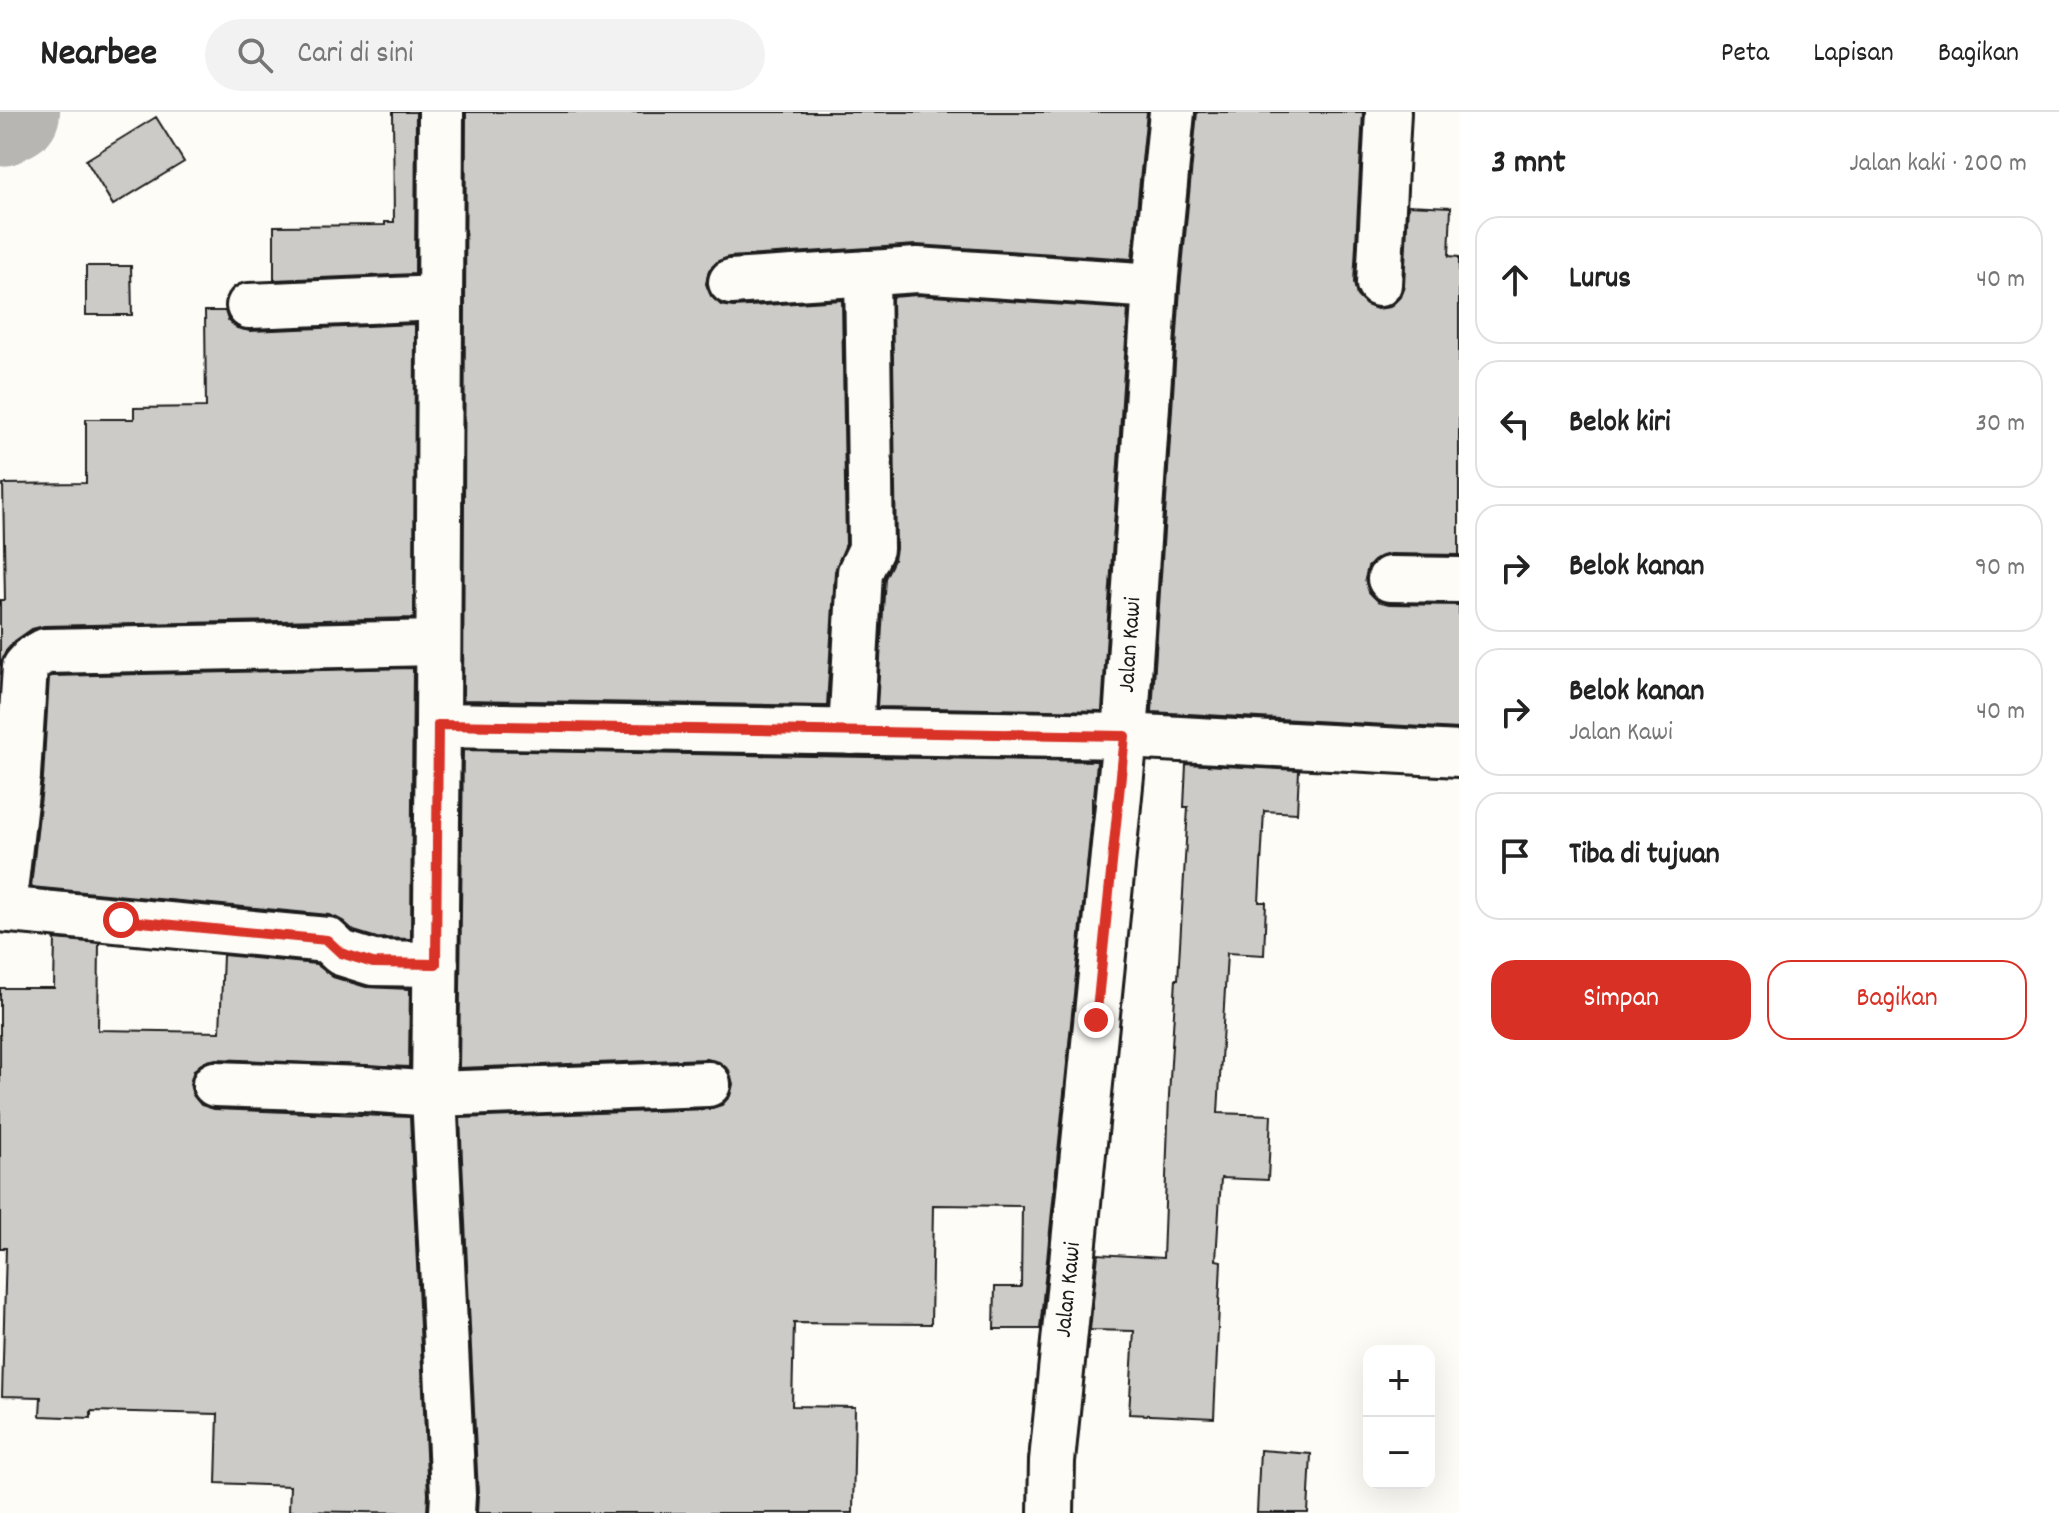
<!DOCTYPE html>
<html lang="id">
<head>
<meta charset="utf-8">
<style>
  :root { --surface:#fff; --page:#f2f2f2; --text:#222; --muted:#767676; --line:#e0e0e0; --accent:#d93025 }
  body { margin:0; font-family:Dekko,sans-serif; background:var(--page); color:var(--text) }
  .controls { position:absolute; right:24px; bottom:24px; display:grid; overflow:hidden; border-radius:16px; box-shadow:0 8px 32px #0002 }
  .controls button { width:72px; height:72px; display:grid; place-items:center; padding:0; border:0; border-bottom:2px solid var(--line); background:var(--surface); color:var(--text); font:40px sans-serif }
  .stop { position:absolute; width:24px; height:24px; margin:-18px; border:6px solid #d93025; border-radius:50%; background:#fff }
  .stop.end { background:#d93025; border-color:#fff; box-shadow:0 2px 8px #0008 }
  .list { margin:0; padding:0; list-style:none }
  h2 { display:flex; justify-content:space-between; align-items:center; height:104px; margin:0; padding:0 32px; font-size:34px }
  h2 small { font-size:26px; font-weight:400; color:var(--muted) }
  .list li { display:grid; grid-template-columns:52px 1fr auto; gap:24px; align-items:center; box-sizing:border-box; height:128px; margin:0 16px 16px; padding:0 16px; border:2px solid var(--line); border-radius:24px }
  .list b { display:block; font-size:30px; white-space:nowrap }
  .list p { margin:0; font-size:26px; white-space:nowrap; color:var(--muted) }
  .list em { font-size:26px; font-style:normal; color:var(--muted) }
  .actions { display:flex; gap:16px; padding:24px 32px }
  .actions a { flex:1; padding:18px 0; border:2px solid var(--accent); border-radius:24px; text-align:center; font-size:28px; color:var(--accent) }
  .actions .main { background:var(--accent); color:#fff }
  .icon { flex:none; width:44px; height:44px; fill:none; stroke:currentColor; stroke-width:2; stroke-linecap:round; stroke-linejoin:round }
  .map { position:relative; flex:none; width:1459px; height:1401px; overflow:hidden }
  header { display:flex; align-items:center; gap:48px; box-sizing:border-box; height:112px; padding:0 40px; background:var(--surface); border-bottom:2px solid var(--line) }
  header strong { font-size:38px }
  nav { display:flex; gap:44px; margin-inline-start:auto; font-size:28px }
  .search { width:560px; height:72px; background:var(--page); display:flex; align-items:center; gap:20px; box-sizing:border-box; padding:0 28px; border-radius:44px; color:var(--muted); font-size:30px }
  main { display:flex }
  aside { flex:1; background:var(--surface) }
  .map>svg:first-child { display:block }
</style>
</head>
<body>
<header>
<strong>Nearbee</strong>
<div class="search"><svg class="icon" aria-label="search" viewBox="0 0 24 24"><circle cx="10" cy="10" r="6"/><path d="M15 15l6 6"/></svg>Cari di sini</div>
<nav><a>Peta</a><a>Lapisan</a><a>Bagikan</a></nav>
</header>
<main>
<div class="map">
<svg width="1459" height="1401" viewBox="0 0 1459 1401">
  <rect width="100%" height="100%" fill="#fdfcf7"/>
  <filter id="ink" filterUnits="userSpaceOnUse"><feTurbulence type="fractalNoise" baseFrequency=".0125" numOctaves="2"/><feDisplacementMap in="SourceGraphic" scale="16" xChannelSelector="R" yChannelSelector="G"/><feConvolveMatrix kernelMatrix="1 2 1 2 8 2 1 2 1" color-interpolation-filters="sRGB"/></filter>
  <g filter="url(#ink)">
    <g fill="none" stroke-linecap="round" stroke-linejoin="round">
      <path stroke="#b7b6b2" stroke-width="94" d="M0 7 13 0"/>
    </g>
    <path fill="#cccbc8" stroke="#1c1c1c" stroke-width="2" d="M393 0H416L415 162 274 168V114L385 113V110H394Z
      M466 0H1147L1132 147 916 133 729 145 718 149 709 158 706 172 711 184 721 193 733 195 842 188 846 432 835 459 827 594 463 588Z
      M1197 0H1363L1354 171 1357 184 1366 193 1377 197 1390 195 1400 185 1404 173 1408 93 1451 95 1449 144 1459 145V443L1390 442 1379 445 1368 455 1365 467 1369 480 1378 489 1389 492 1459 493V617L1152 600 1180 176Z
      M156 5 184 50 113 93 86 48Z
      M86 154H131L132 203H86Z
      M917 183 1128 197 1102 599 877 595 885 466 894 448 896 437 892 185Z
      M205 199H225L228 208 237 216 250 219 415 212 414 506 44 514 32 517 15 529 6 539 0 554V488H5L3 372 86 371V307H134V296L206 295Z
      M413 556 411 827 377 826 354 819 343 809 329 803 31 775 43 666 49 565 52 564Z
      M463 638 1097 649 1094 686H1092V705L1040 1217H994L995 1175H1021L1022 1094 933 1093 931 1212 794 1211 792 1294 855 1295 853 1401H477L478 1382 460 1006 709 997 722 993 730 984 733 972 729 958 719 950 707 947 459 956Z
      M1186 652 1299 658 1297 701 1264 699 1259 790H1266L1264 843 1227 841 1218 1001 1271 1003 1268 1068 1221 1066 1216 1148 1221 1149 1214 1306 1129 1302 1134 1219 1090 1218 1098 1142 1163 1146 1169 984 1176 867H1178L1188 695H1184Z
      M55 827 99 831 98 918 220 920 223 843 316 852 333 865 366 875 410 877 409 955 216 947 204 950 194 958 190 972 193 983 201 993 214 997 410 1005 428 1383 427 1401 289 1399 290 1374 216 1371 218 1302 91 1299V1306L40 1304 41 1285 2 1284 6 1136H0V876H54Z
      M1260 1338 1311 1342 1308 1401H1257Z"/>
    <g fill="none" stroke-linecap="round" stroke-linejoin="round">
      <defs>
        <g id="street">
          <path d="M441 0 438 613 434 982 453 1383 452 1401"/>
          <path d="M731 170 917 158 1155 174"/>
          <path d="M1379 172 1388 0"/>
          <path d="M249 194 440 186"/>
          <path d="M1390 467 1459 468"/>
          <path d="M438 613 1125 624 1459 642"/>
          <path d="M851 620 860 460 871 437 867 161"/>
          <path d="M0 661 18 663 25 555 33 546 45 539 438 531"/>
          <path d="M0 797 327 828 341 841 373 851 436 852"/>
          <path d="M3 797 18 663"/>
          <path d="M215 972 364 977 434 982 708 972"/>
          <path id="s1" d="M1051 1401 1052 1349 1125 624 1155 174 1172 0"/>
        </g>
      </defs>
      <use href="#street" stroke="#1c1c1c" stroke-width="50"/>
      <use href="#street" stroke="#fdfcf7" stroke-width="44"/>
    </g>
  </g>
  <g fill="none" stroke-linecap="round" stroke-linejoin="round" filter="url(#ink)">
    <path stroke="#d93025" stroke-width="10" d="M121 808 327 828 341 841 373 851 436 852 438 613 1125 624 1096 908"/>
  </g>
  <g text-anchor="middle" dominant-baseline="central" stroke-width="8" stroke-linejoin="round" paint-order="stroke">
    <g font-size="24" fill="#1c1c1c" stroke="#fdfcf7">
      <text stroke="none"><textPath href="#s1" startOffset="872">Jalan Kawi</textPath></text>
      <text stroke="none"><textPath href="#s1" startOffset="224">Jalan Kawi</textPath></text>
    </g>
  </g>
</svg>
<div class="controls">
<button>+</button>
<button>−</button>
</div>
<div class="stop" style="left:121px;top:808px"></div>
<div class="stop end" style="left:1096px;top:908px"></div>
</div>
<aside>
<h2>3 mnt<small>Jalan kaki · 200 m</small></h2>
<ul class="list">
<li><svg class="icon" aria-label="ahead" viewBox="0 0 24 24"><path d="M12 20V5M6 11l6-6 6 6"/></svg><div><b>Lurus</b></div><em>40 m</em></li>
<li><svg class="icon" aria-label="left" viewBox="0 0 24 24"><path d="M17 20v-9H6M10 6l-5 5 5 5"/></svg><div><b>Belok kiri</b></div><em>30 m</em></li>
<li><svg class="icon" aria-label="right" viewBox="0 0 24 24"><path d="M7 20v-9h11M14 6l5 5-5 5"/></svg><div><b>Belok kanan</b></div><em>90 m</em></li>
<li><svg class="icon" aria-label="right" viewBox="0 0 24 24"><path d="M7 20v-9h11M14 6l5 5-5 5"/></svg><div><b>Belok kanan</b><p>Jalan Kawi</p></div><em>40 m</em></li>
<li><svg class="icon" aria-label="arrive" viewBox="0 0 24 24"><path d="M6 21V4h12l-3 4 3 4H6"/></svg><div><b>Tiba di tujuan</b></div></li>
</ul>
<div class="actions"><a class="main">Simpan</a><a>Bagikan</a></div>
</aside>
</main>
</body>
</html>
